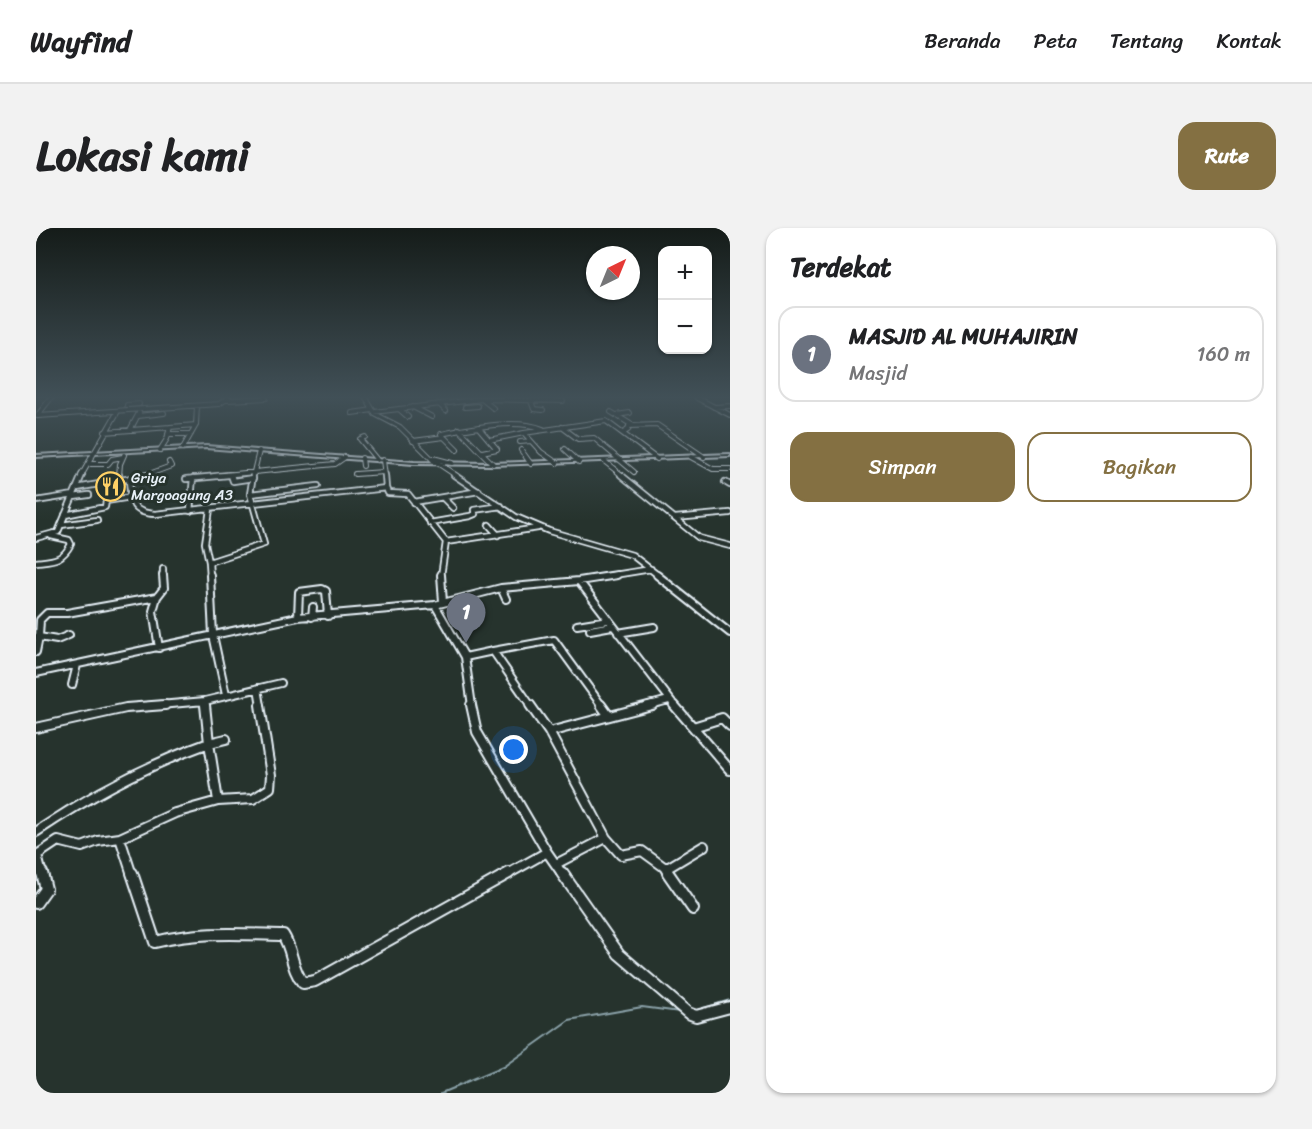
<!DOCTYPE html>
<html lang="id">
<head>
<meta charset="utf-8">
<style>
  :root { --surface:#fff; --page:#f2f2f2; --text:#202124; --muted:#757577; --line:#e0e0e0; --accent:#847042 }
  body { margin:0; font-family:Sriracha,sans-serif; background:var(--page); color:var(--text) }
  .controls { position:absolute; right:18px; top:18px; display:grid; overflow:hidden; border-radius:12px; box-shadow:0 2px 4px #0004 }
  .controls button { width:54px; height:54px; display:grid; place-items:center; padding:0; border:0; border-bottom:2px solid var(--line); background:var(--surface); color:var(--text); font:30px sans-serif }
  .compass { position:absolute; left:550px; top:18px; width:54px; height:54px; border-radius:50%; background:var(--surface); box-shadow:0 2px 4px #0004; rotate:43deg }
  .you { position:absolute; left:478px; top:522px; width:21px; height:21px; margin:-15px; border:4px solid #fff; border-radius:50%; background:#1a73e8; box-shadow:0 0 0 9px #1a73e833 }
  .badge { display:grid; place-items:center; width:39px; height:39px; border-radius:50%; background:var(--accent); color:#fff; font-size:20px; font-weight:700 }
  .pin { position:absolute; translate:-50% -50px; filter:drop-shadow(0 2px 3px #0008) }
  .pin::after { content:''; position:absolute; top:32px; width:21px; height:18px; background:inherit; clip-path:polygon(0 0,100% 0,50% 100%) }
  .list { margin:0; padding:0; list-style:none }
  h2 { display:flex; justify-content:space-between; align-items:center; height:78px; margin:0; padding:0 24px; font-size:26px }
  h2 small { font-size:20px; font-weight:400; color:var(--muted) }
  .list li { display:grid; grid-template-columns:39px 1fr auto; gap:18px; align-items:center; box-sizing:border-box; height:96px; margin:0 12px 12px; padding:0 12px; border:2px solid var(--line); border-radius:18px }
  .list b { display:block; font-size:22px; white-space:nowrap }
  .list p { margin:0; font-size:20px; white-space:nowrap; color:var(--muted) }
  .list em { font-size:20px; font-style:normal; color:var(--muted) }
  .actions { display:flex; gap:12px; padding:18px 24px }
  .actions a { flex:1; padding:14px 0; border:2px solid var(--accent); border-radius:18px; text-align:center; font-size:21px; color:var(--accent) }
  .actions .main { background:var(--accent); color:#fff }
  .map { position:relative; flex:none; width:694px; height:865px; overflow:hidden; border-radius:18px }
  header { display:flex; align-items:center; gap:36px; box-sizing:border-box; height:84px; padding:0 30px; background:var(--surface); border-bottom:2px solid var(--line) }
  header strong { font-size:28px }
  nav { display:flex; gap:33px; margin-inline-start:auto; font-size:21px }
  .intro { display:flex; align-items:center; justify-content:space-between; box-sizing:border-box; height:144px; padding:0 36px }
  h1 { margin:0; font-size:42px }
  .button { padding:15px 27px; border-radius:18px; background:var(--accent); color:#fff; font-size:21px; font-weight:700 }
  main { display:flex; gap:36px; padding:0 36px }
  aside { flex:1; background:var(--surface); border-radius:18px; box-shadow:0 2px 4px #0004 }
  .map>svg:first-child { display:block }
</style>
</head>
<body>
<header>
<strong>Wayfind</strong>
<nav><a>Beranda</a><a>Peta</a><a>Tentang</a><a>Kontak</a></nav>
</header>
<div class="intro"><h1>Lokasi kami</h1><a class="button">Rute</a></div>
<main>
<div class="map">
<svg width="694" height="865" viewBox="0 0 694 865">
  <rect width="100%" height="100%" fill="#26332d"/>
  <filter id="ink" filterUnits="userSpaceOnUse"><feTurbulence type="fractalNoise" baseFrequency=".0167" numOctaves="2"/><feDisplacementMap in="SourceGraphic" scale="12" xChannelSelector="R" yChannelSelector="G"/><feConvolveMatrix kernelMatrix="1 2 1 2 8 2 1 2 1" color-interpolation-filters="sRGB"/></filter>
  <g filter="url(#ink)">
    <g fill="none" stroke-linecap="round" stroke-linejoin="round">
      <path stroke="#8aa1a8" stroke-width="2" d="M658 783 694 772
        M405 865 467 839 533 792 606 779 644 784"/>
      <defs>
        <path id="minor-far4" d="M330 170 339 186 364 199 397 232 421 248
          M661 170 694 187
          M191 172 230 170
          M447 172 457 180
          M495 173 498 181 507 182
          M403 176 410 183
          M91 177 103 176
          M377 179 396 189
          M429 179 442 178
          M678 179 694 178
          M363 181 372 189
          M338 184 446 171 527 173
          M575 184 596 197
          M316 185 337 182
          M580 187 594 185
          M1 188 15 170
          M2 188 183 176 192 170
          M102 188 128 185
          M526 199 542 211 558 210 598 244
          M443 200 461 221 446 224
          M423 201 445 224
          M94 202 103 185
          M69 204 160 197
          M587 205 592 202 593 198 621 197 668 229
          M132 206H155
          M329 209 324 211 341 232
          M408 209 421 222
          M453 212 488 205
          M377 213 408 209 405 206C434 200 479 190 507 201
          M484 214 495 213
          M147 220 160 197 161 178
          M529 221 543 234
          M124 222 131 211 134 199
          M485 222 495 236
          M445 224 457 236
          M655 229 677 241H694
          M326 230 327 238
          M397 230 416 235
          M347 232 349 248
          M568 233 587 248
          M521 235 505 224 488 205 570 193 621 231
          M52 236H72L76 231 87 229
          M319 246 348 244
          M45 248 82 183
          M83 248 84 236 88 227
          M108 248 135 238 133 234
          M178 248 299 236 309 229
          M217 248 223 223"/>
        <path id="minor-far3" d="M195 247 197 253 217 250
          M418 247 480 289 513 303 596 327 623 348
          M585 247 663 310 694 318
          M83 249V247
          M150 251 193 247
          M93 252C95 273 94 285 119 286L350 260 349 247
          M689 254 694 257
          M41 260 112 247
          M350 260 352 265 372 266 410 314 405 348
          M214 266 282 258
          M37 269 53 267
          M407 270 417 280
          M0 273 38 267
          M378 274 443 263
          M154 283 157 250
          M29 287 69 279 70 273 95 269
          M639 290 694 285
          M394 295 434 288 439 286 438 282 465 278
          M25 297 61 292
          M453 297 462 307
          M0 310 22 304 46 247
          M410 314 502 300
          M0 334C17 332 26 333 35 316L33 312 15 308
          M173 334 169 315 174 281
          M127 341V348
          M174 348 173 334 228 316 214 266 217 247
          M572 348 615 341"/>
        <path id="minor-far2" d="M174 347 177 407 190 467
          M405 347 407 374
          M621 347 694 405
          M543 353 639 478
          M465 360 470 371
          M121 369 128 360 127 347
          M399 377 429 429 436 478
          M262 389 263 364 286 361 290 363 292 388
          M276 389 277 379
          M541 397 572 392
          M554 402 576 398
          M582 405 618 399
          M0 409H3L4 392 11 385H31L121 369 117 383 123 420
          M457 423 518 412 566 478
          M0 424 3 409 21 412 33 407
          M429 429 457 423 495 478
          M0 445 262 389 399 377 465 360 543 353 581 347
          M36 457 41 437
          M222 460 225 478
          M169 473V478
          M112 478 169 473 245 455
          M610 478 633 472"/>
        <path id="minor-far1" d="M169 477 173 515 190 511
          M435 477 441 504 511 624 527 647
          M494 477 513 504 570 610 520 636
          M565 477 573 488
          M638 477 694 542
          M657 499 686 490 694 498
          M0 500 90 480 129 477
          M513 504 616 477
          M182 573 217 571 234 560 235 547 224 477
          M0 604C55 567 111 537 173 515L182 573 139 585 84 610 62 613 46 619 22 613 1 627 6 647
          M84 610 96 647
          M570 610 585 627 606 623 628 639H633L668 618
          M628 639 633 647
          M470 647 511 624"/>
        <path id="minor" d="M96 645 119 714C162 703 203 706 247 707 257 722 255 741 267 755L279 753 473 645
          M526 645 583 726 652 785 660 788 694 779
          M632 645 657 681
          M0 675 10 661 6 645"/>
        <path id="tertiary" d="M170 218 378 234 457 235 694 226V228L457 237 378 236 170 220 0 229V227Z"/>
      </defs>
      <use href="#minor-far4" stroke="#e8f1f8" stroke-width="6"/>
      <use href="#minor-far3" stroke="#e8f1f8" stroke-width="8"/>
      <use href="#minor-far2" stroke="#e8f1f8" stroke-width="10"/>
      <use href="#minor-far1" stroke="#e8f1f8" stroke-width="12"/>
      <use href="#minor" stroke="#e8f1f8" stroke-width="14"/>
      <use href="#tertiary" stroke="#e8f1f8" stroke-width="4"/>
      <use href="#minor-far4" stroke="#26332d" stroke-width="4"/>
      <use href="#minor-far3" stroke="#26332d" stroke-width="4.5"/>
      <use href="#minor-far2" stroke="#26332d" stroke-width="6"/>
      <use href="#minor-far1" stroke="#26332d" stroke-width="8"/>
      <use href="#minor" stroke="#26332d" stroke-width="10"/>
      <use href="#tertiary" fill="#26332d" fill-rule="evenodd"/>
    </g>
  </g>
  <linearGradient id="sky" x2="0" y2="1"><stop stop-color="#151c19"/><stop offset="0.58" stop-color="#415057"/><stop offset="1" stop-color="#415057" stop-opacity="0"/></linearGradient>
  <rect width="694" height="292" fill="url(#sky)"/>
  <defs>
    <symbol id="restaurant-ring" viewBox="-11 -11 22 22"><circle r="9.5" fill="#26332d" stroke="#ffd166" stroke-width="1.5"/><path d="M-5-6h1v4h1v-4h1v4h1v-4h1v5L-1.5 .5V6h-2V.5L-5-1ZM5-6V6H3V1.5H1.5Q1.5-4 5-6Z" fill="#ffd166"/></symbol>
  </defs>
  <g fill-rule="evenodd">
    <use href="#restaurant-ring" x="58" y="242" width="33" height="33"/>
  </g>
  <g text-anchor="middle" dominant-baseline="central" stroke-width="6" stroke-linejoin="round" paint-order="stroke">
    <g font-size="15" fill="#e8f1f8" stroke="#26332d" text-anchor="start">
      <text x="95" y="250">Griya<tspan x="95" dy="17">Margoagung A3</tspan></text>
    </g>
  </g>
</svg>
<div class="controls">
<button>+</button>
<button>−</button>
</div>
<svg class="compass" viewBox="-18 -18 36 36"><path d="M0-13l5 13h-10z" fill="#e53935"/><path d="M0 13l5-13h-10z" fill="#757577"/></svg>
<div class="you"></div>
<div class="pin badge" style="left:430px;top:415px;background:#6b7280">1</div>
</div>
<aside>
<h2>Terdekat<small></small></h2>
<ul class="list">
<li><span class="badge" style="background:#6b7280">1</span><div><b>MASJID AL MUHAJIRIN</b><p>Masjid</p></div><em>160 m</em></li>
</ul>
<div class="actions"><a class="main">Simpan</a><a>Bagikan</a></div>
</aside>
</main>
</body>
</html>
